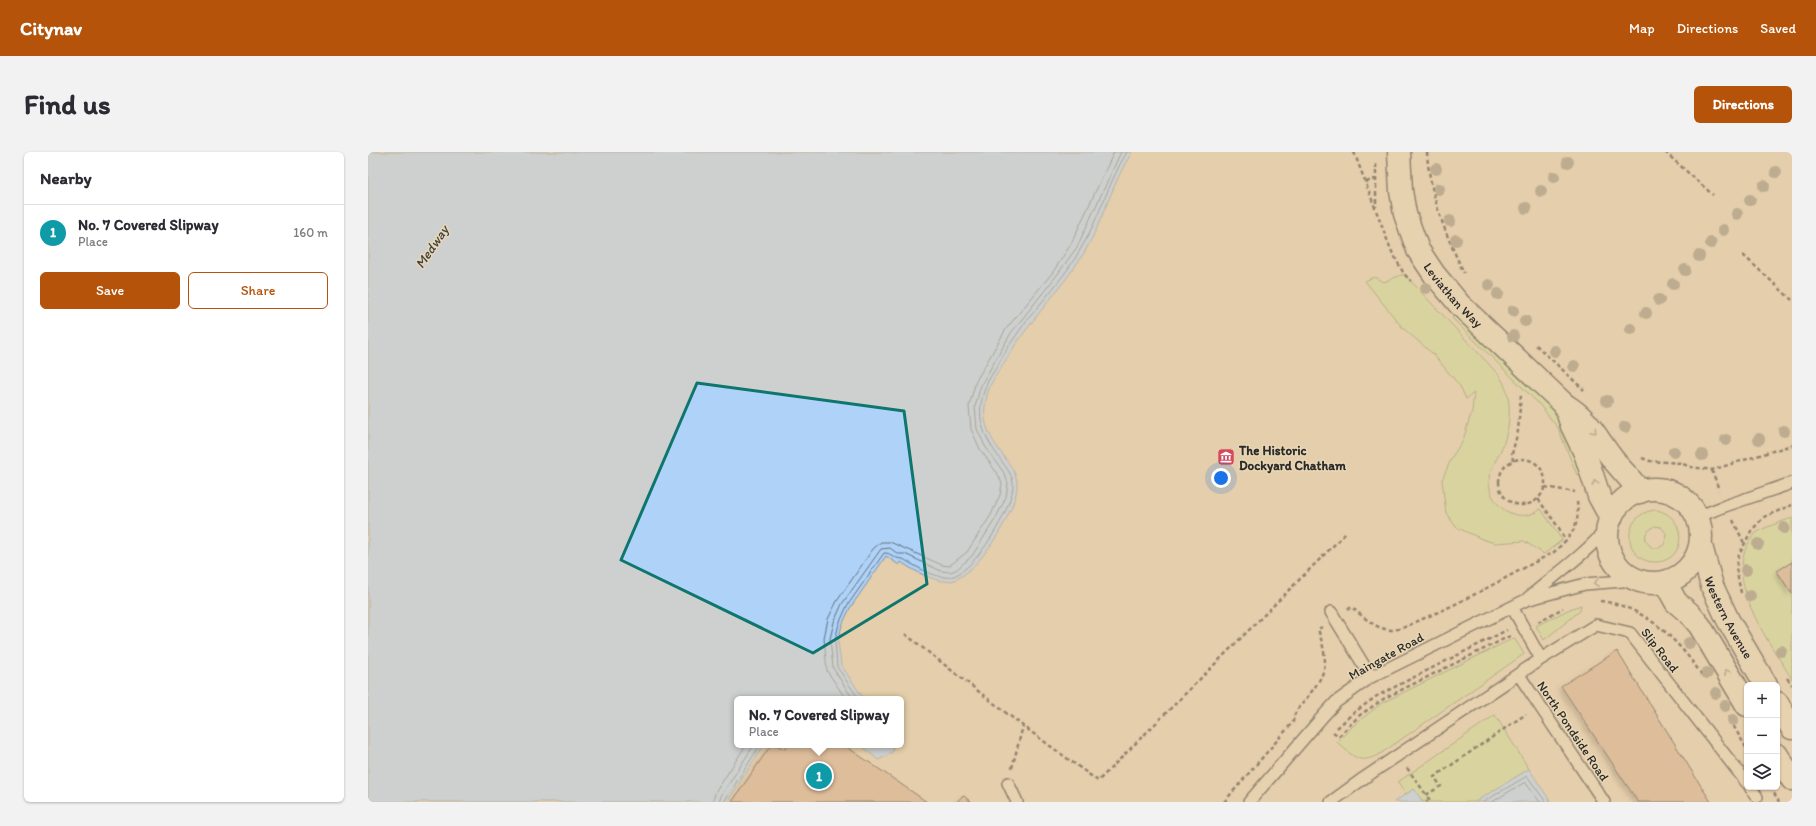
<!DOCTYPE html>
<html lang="en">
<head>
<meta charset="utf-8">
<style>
  :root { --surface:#fff; --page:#f2f2f3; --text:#2b2b33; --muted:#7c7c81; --line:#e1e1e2; --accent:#b45309 }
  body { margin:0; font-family:Itim,sans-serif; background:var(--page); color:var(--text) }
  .controls { position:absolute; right:12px; bottom:12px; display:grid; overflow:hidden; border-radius:6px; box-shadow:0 1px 3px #0004 }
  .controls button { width:36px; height:36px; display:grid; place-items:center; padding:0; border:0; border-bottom:1px solid var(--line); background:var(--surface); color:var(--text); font:20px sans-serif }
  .you { position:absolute; left:853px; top:326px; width:14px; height:14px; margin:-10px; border:3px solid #fff; border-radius:50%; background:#1a73e8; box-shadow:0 0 0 6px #1a73e833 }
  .badge { display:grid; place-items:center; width:26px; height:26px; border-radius:50%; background:var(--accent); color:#fff; font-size:13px; font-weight:700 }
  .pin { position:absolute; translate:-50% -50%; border:2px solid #fff; box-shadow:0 1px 4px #0006 }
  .popup { position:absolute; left:366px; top:544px; width:170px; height:52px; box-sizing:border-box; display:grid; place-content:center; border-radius:6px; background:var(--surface); filter:drop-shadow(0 1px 3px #0005); font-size:13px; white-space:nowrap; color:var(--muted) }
  .popup b { font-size:15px; color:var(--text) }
  .popup::after { content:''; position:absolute; left:50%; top:100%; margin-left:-8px; border:8px solid transparent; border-top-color:var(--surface) }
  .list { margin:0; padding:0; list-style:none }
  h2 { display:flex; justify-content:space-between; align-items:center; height:52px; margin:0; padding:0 16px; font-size:17px }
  h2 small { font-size:13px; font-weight:400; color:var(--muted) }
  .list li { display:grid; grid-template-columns:26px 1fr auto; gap:12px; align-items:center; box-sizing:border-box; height:56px; padding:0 16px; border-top:1px solid var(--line) }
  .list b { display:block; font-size:15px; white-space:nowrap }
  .list p { margin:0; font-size:13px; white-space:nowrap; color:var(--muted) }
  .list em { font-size:13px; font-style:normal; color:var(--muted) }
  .actions { display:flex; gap:8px; padding:12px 16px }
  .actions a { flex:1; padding:9px 0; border:1px solid var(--accent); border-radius:6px; text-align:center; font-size:14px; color:var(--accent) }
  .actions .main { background:var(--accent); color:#fff }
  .icon { flex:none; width:22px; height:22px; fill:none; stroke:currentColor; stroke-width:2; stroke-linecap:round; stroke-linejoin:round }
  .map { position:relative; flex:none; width:1424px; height:650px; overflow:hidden; border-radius:6px }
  header { display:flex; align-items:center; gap:24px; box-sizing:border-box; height:56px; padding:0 20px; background:var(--accent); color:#fff }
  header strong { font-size:19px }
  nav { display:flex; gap:22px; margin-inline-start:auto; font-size:14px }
  .intro { display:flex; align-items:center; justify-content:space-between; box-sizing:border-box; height:96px; padding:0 24px }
  h1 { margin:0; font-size:28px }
  .button { padding:10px 18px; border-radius:6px; background:var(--accent); color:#fff; font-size:14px; font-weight:700 }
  main { display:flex; gap:24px; padding:0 24px }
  aside { flex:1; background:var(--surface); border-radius:6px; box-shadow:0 1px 3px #0004 }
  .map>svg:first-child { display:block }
</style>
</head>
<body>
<header>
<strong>Citynav</strong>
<nav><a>Map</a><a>Directions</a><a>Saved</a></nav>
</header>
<div class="intro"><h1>Find us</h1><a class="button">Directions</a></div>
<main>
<aside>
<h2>Nearby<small></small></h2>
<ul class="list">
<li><span class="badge" style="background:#0f9aa8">1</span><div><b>No. 7 Covered Slipway</b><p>Place</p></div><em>160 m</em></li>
</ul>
<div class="actions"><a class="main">Save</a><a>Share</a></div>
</aside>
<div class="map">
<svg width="1424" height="650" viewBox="0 0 1424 650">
  <defs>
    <filter id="shadow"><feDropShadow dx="-3.5" dy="3.5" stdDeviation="2" flood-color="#0004"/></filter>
  </defs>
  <rect width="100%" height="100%" fill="#e5ceab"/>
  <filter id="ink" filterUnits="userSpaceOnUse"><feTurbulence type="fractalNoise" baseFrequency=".025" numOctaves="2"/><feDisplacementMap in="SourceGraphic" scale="8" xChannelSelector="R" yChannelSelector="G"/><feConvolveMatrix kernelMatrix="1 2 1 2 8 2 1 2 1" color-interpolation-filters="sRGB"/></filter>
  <g filter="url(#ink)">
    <path fill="#c9dc90" stroke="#7a845e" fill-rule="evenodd" d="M1036 122 1131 223C1146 246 1143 276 1132 300 1128 309 1121 318 1121 329 1121 355 1150 374 1173 357L1194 388 1176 402 1156 389 1127 391 1114 387 1088 375 1078 361 1074 328 1084 305 1095 288 1104 259 1106 241 1098 247 1092 234 1065 202 1034 175 997 129 1006 125 1016 130Z
      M1088 162 1180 251 1189 264 1215 321 1209 323 1190 276 1171 252 1084 166Z
      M1288 358C1319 363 1320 408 1289 410 1255 412 1251 361 1288 358ZM1286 374 1293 375 1298 381 1297 392 1291 396H1284L1277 388 1278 381Z
      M1424 366V410L1409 420 1424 442V527C1401 489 1350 424 1387 382 1393 376 1416 369 1424 366Z
      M1213 453 1212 459 1176 488 1168 474 1202 457Z
      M1146 486 1156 502 1015 600C992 614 987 606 969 590L987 572 1014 551Z
      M1127 563 1161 617 1107 650H1055L1046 637 1038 642 1030 630Z"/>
    <path fill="#afd3f8" stroke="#7a90a6" d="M0 0H764C744 31 735 69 716 101 692 139 659 171 636 211 631 219 624 228 621 237 611 267 619 282 637 306 642 313 648 321 649 330 652 355 609 424 583 429 568 431 546 419 533 410L531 413 518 404 482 456 474 473 470 489 473 513 496 547H369V593H396L359 650H0Z
      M493 593H525V599L519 604 510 608Z
      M1161 617 1183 650H1107Z
      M1046 637 1055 650H1026Z"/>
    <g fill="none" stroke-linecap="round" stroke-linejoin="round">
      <path stroke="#606e7d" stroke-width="1" d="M478 547 459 519 456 486 460 467 469 449 505 397 513 390H522L574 413 581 414 599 400 623 363 632 343 634 332 631 324 612 297 603 277 601 254 608 229 638 177 685 120 703 92 746 0
        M485 547 465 516 462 487 466 470 474 452 513 397 522 396 530 402H537L573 419 582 420 588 418 604 404 628 366 638 345 640 331 636 321 617 294 609 277 607 255 613 233 643 181 689 123 709 95 753 0
        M491 547 469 515 467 488 471 472 479 454 516 401C522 400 526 407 535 407 547 414 568 427 582 425 606 422 647 353 645 331 644 322 637 314 632 307 615 283 606 264 618 234 621 226 627 218 631 211 636 202 641 193 647 185 667 155 694 130 712 98 731 67 740 31 759 0
        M345 650 347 641 378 593
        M351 650 353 644 386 593
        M356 650 392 593
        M1115 650 1159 624 1178 650
        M1124 650 1157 630 1172 650"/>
    </g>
    <path fill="#d5a987" stroke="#2b2b2b" filter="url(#shadow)" d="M1424 410V442L1409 419Z
      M1249 499 1343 650H1270L1193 534Z
      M403 593H408L417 597 420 593H476L559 650H364Z
      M595 643 603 650H589Z"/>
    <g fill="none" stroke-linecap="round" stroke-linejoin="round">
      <defs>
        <path id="service" d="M1329 365 1357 354 1424 331
          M1160 446C1188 422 1216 404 1240 375
          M1144 455 1173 507
          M963 460 1003 525
          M1151 523 1236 650
          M640 631 649 650
          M1382 635 1389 645
          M881 650 956 563 968 550 1003 525 1158 448 1217 432 1267 428
          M963 650 996 626 1173 507 1228 473 1262 481 1379 631"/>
        <g id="minor">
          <path id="s1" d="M1031 0 1033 39 1037 62 1050 98 1066 122 1092 153 1197 253C1224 269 1229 289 1248 311 1256 321 1265 329 1272 340"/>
          <path d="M1197 253 1204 274 1217 301 1231 344 1243 366"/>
          <circle cx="1286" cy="384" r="47"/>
          <path id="s2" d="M1333 394 1344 434 1360 468 1398 533"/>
          <path d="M1297 430 1308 450 1321 461 1332 474 1379 553"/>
          <path d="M1409 551 1424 576"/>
          <path d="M1409 603 1424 627"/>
        </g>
      </defs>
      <use href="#service" stroke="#2b2b2b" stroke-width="14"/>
      <use href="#minor" stroke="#2b2b2b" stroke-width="25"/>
      <path stroke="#2b2b2b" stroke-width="2.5" stroke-dasharray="4 3" stroke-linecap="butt" d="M986 0 1023 98 1036 122 1043 129
        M1059 0C1061 41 1078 84 1096 121
        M1297 0 1345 43
        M1008 12V55
        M998 30 1007 27
        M1375 103 1424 148
        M1168 193 1216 238
        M1274 306 1282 309 1312 311 1323 315 1344 318 1424 293
        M1131 330a23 23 0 1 1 46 0a23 23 0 1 1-46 0Z
        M1145 309 1144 302 1150 279 1153 242
        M1344 318 1351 338
        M1177 335 1207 340
        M1170 347 1191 376 1198 390
        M1365 368 1376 391
        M1373 441 1368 416 1371 403 1383 379 1396 365 1424 353
        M1232 449C1277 454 1309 487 1334 523
        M980 458 983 455C995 464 1007 477 1023 478 1033 478 1043 472 1052 468 1098 449 1142 423 1186 400 1204 383 1212 375 1209 350
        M1170 470 1195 456
        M537 482 655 574 730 629 978 381
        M1419 526 1424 533
        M1362 568 1379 597
        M969 576 984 562 1009 544 1139 478
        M965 580 971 584 992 563 1017 546 1142 484
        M644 616 655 574
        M1039 616 1062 648 1058 650
        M1406 641 1411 650
        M1058 643 1073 634 1066 625 1158 562
        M856 650 925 570C926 561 929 557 935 551 959 520 962 515 950 477L954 475"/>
      <use href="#service" stroke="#e9d7b4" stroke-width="11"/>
      <use href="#minor" stroke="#e9d7b4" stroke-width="22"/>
    </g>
    <g fill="#8c836d">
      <circle cx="1200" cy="10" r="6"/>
      <circle cx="1068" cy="17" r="6"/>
      <circle cx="1408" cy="20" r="6"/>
      <circle cx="1186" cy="25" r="6"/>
      <circle cx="1396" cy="34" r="6"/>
      <circle cx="1071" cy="37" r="6"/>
      <circle cx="1173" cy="39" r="6"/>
      <circle cx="1382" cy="48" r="6"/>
      <circle cx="1158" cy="56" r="6"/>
      <circle cx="1369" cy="62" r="6"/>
      <circle cx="1082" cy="69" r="6"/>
      <circle cx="1355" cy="78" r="6"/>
      <circle cx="1088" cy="88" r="6"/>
      <circle cx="1343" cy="91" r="6"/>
      <circle cx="1331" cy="104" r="6"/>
      <circle cx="1317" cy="118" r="6"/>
      <circle cx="1305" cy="132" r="6"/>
      <circle cx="1121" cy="133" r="6"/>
      <circle cx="1058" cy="136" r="6"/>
      <circle cx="1130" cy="142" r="6"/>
      <circle cx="1291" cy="148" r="6"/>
      <circle cx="1145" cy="159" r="6"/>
      <circle cx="1278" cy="161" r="6"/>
      <circle cx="1157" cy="169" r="6"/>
      <circle cx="1263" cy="177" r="6"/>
      <circle cx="1145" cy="184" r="6"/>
      <circle cx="1187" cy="199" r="6"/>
      <circle cx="1206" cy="214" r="6"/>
      <circle cx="1239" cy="249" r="6"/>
      <circle cx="1257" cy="275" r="6"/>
      <circle cx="1416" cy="279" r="6"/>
      <circle cx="1391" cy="287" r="6"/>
      <circle cx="1358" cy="288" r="6"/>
      <circle cx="1306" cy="300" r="6"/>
      <circle cx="1334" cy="303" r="6"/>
      <circle cx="1416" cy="376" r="6"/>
      <circle cx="1390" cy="392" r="6"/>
      <circle cx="1378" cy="418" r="6"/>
      <circle cx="1382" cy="444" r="6"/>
      <circle cx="1321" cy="491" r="6"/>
      <circle cx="1413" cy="499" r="6"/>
      <circle cx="1339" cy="521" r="6"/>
      <circle cx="1348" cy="541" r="6"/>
      <circle cx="1357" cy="554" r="6"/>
      <circle cx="1365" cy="568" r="6"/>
    </g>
    <defs><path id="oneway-chevron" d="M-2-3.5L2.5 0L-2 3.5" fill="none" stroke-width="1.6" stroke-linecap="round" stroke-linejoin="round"/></defs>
    <g stroke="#8a8170">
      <use href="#oneway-chevron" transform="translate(1226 279) rotate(50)"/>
      <use href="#oneway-chevron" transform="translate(1227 331) rotate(-106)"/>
      <use href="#oneway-chevron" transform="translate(1228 431) rotate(176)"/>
      <use href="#oneway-chevron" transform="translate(1359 520) rotate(-121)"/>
    </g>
  </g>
  <path d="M0 0H1424V650H0ZM329 231 536 259 559 432 445 501 253 408Z" fill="#e5ceab" fill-opacity=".55" fill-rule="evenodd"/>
  <path fill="none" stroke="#0f766e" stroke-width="3" stroke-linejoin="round" d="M329 231 536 259 559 432 445 501 253 408Z"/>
  <defs>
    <symbol id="museum-square" viewBox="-11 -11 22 22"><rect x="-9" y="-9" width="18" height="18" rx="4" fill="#d1495b" stroke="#e9d7b4"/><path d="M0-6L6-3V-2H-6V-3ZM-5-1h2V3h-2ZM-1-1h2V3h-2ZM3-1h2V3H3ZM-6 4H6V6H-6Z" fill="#fff"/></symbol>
  </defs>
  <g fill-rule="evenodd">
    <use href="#museum-square" x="848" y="295" width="20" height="20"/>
  </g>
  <g text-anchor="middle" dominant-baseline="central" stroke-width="3" stroke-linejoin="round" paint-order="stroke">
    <g font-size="13" fill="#2b2b2b" stroke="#e9d7b4">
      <text stroke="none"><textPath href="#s1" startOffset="158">Leviathan Way</textPath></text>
      <text stroke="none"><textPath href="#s2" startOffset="77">Western Avenue</textPath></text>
      <text transform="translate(1292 498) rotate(52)">Slip Road</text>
      <text transform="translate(1018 504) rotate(-29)">Maingate Road</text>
      <text transform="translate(1205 579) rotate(56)">North Pondside Road</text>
    </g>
    <g font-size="13" font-weight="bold" fill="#2b2b2b" stroke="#e9d7b4" text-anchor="start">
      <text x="871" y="298">The Historic<tspan x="871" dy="15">Dockyard Chatham</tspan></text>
    </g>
    <g font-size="14" font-style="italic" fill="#3f444a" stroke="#e9d7b4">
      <text transform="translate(64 95) rotate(-56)">Medway</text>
    </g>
  </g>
</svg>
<div class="controls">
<button>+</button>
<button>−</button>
<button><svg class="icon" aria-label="layers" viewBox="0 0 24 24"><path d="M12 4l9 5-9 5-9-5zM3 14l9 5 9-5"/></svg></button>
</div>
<div class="you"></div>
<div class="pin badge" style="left:451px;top:624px;background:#0f9aa8">1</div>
<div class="popup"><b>No. 7 Covered Slipway</b>Place</div>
</div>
</main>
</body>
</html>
